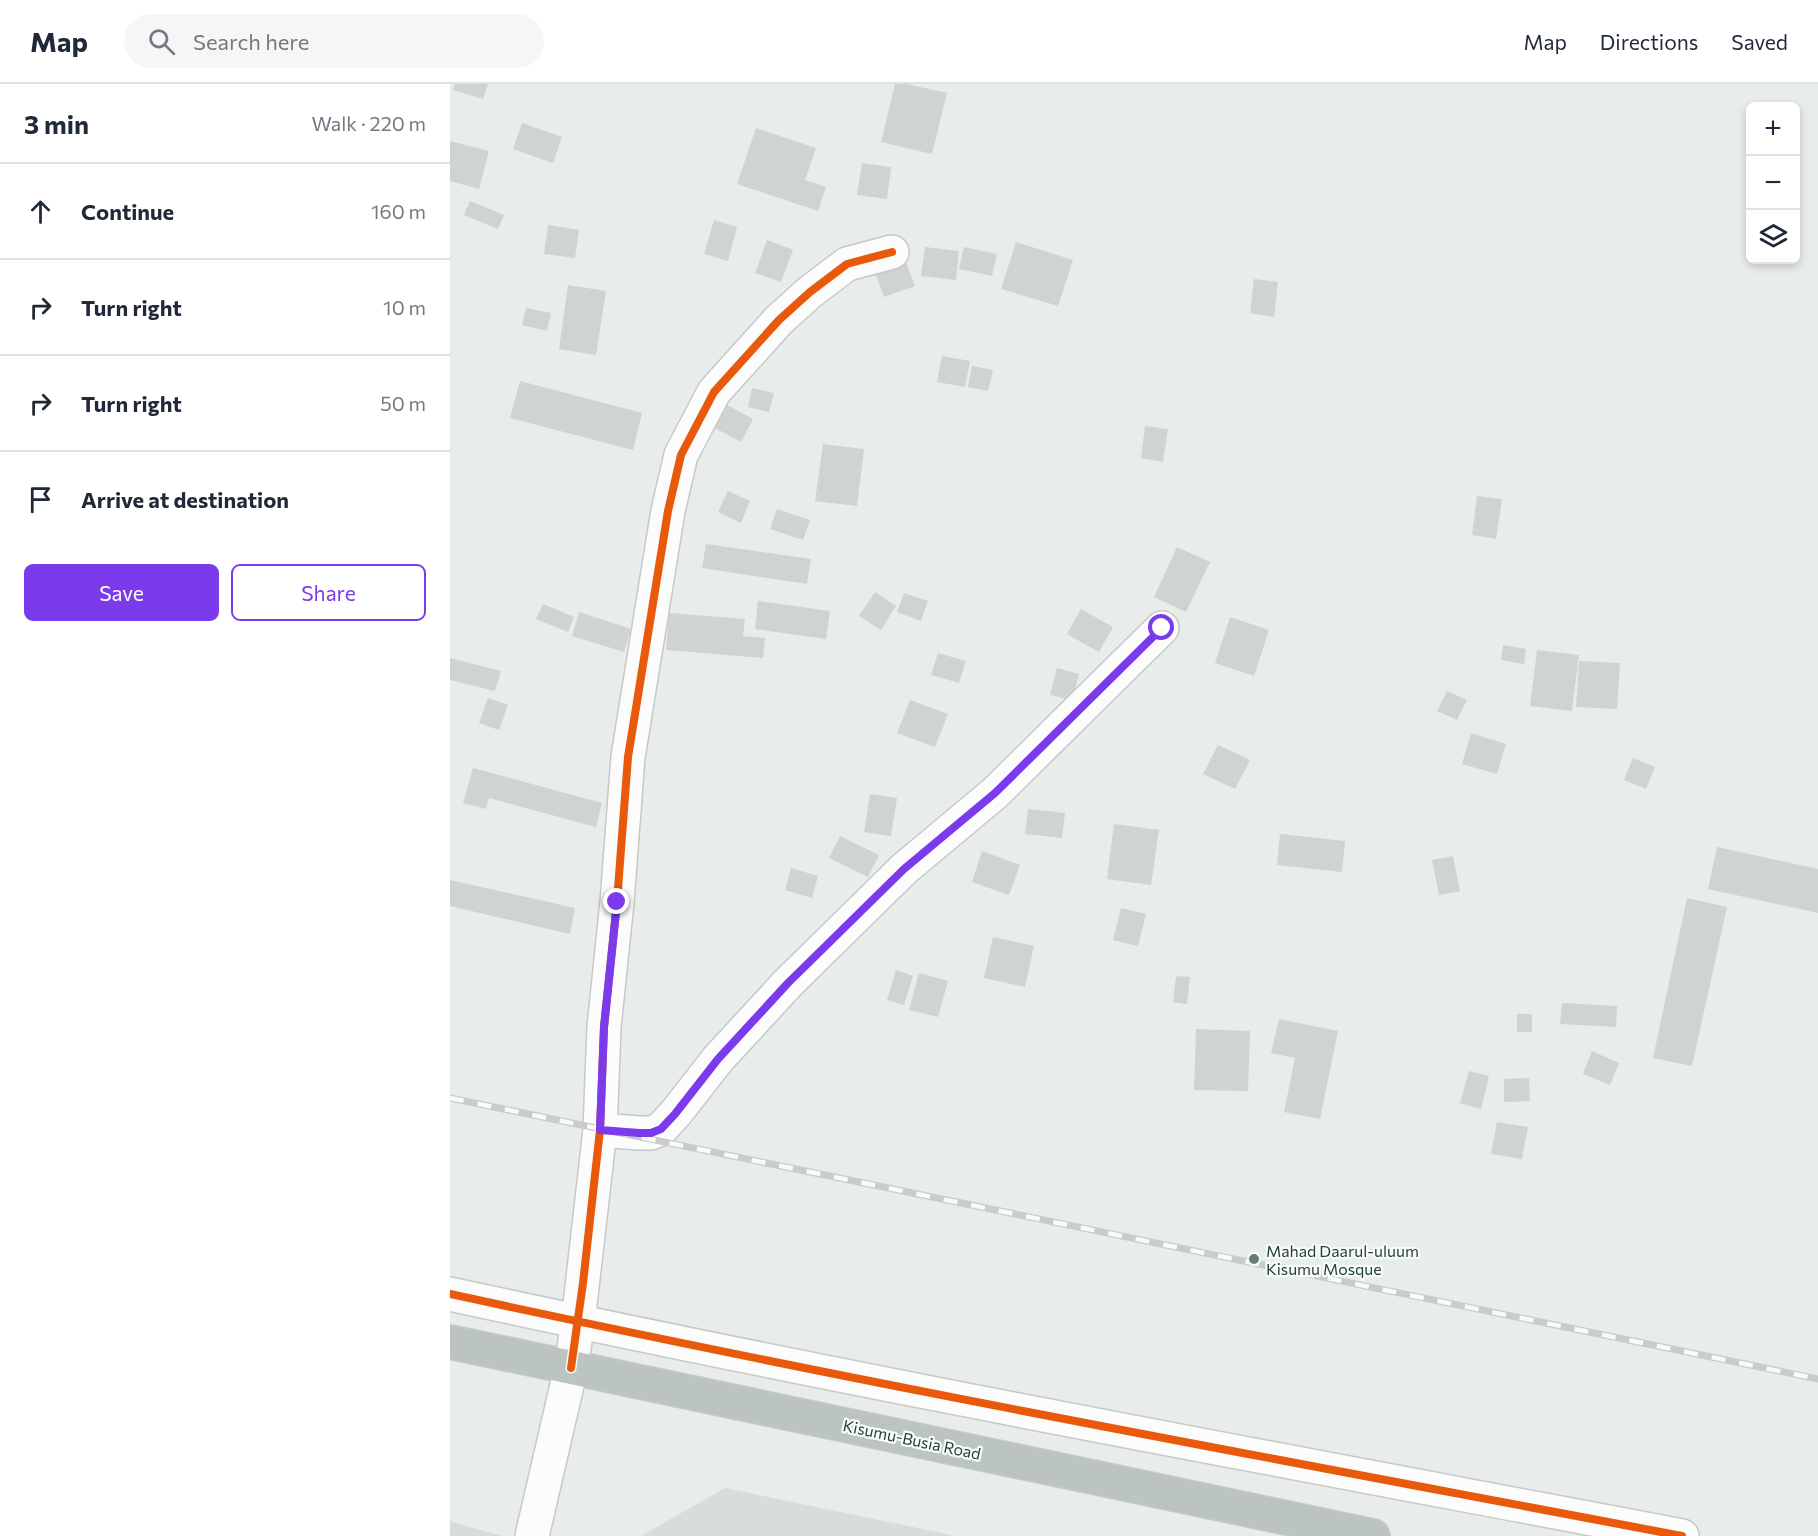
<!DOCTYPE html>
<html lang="en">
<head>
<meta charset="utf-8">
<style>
  :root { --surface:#fff; --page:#f6f6f7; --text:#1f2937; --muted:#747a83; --line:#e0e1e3; --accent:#7c3aed }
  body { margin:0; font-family:Commissioner,sans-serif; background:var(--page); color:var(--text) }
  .controls { position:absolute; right:18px; top:18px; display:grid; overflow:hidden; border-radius:9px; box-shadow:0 3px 9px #0003 }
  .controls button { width:54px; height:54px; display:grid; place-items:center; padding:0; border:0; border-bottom:2px solid var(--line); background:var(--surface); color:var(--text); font:30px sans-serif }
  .stop { position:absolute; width:18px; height:18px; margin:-14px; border:4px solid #7c3aed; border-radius:50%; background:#fff }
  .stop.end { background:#7c3aed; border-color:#fff; box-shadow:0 2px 6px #0008 }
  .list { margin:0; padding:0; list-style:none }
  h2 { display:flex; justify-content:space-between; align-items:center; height:78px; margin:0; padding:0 24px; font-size:26px }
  h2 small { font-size:20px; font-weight:400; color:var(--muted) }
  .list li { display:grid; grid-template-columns:39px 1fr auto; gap:18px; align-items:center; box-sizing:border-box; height:96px; padding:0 24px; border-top:2px solid var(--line) }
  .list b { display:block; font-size:22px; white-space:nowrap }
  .list em { font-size:20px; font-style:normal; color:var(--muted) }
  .actions { display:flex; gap:12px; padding:18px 24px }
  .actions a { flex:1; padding:14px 0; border:2px solid var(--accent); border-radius:9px; text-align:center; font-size:21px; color:var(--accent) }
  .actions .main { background:var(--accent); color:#fff }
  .icon { flex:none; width:33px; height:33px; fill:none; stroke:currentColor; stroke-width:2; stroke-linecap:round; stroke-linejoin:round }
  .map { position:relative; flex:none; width:1368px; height:1452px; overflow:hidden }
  header { display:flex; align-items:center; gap:36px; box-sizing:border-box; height:84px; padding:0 30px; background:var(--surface); border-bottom:2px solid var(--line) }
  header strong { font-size:28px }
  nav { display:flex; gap:33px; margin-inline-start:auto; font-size:21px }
  .search { width:420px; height:54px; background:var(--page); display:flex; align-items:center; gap:15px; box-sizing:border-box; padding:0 21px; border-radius:33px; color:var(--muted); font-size:22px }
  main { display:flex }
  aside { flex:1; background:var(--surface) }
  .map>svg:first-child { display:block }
</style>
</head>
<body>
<header>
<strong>Map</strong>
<div class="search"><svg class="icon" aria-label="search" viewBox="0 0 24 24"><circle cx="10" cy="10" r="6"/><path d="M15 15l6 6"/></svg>Search here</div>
<nav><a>Map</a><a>Directions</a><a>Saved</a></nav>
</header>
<main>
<aside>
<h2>3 min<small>Walk · 220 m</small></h2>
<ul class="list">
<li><svg class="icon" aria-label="ahead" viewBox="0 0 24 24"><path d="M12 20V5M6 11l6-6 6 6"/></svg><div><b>Continue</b></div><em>160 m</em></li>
<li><svg class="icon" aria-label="right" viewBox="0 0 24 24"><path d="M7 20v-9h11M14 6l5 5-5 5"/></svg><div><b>Turn right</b></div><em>10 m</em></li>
<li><svg class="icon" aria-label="right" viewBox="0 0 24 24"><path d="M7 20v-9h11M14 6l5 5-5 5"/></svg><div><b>Turn right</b></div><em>50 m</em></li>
<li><svg class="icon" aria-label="arrive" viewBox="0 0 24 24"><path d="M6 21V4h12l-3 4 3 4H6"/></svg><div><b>Arrive at destination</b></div></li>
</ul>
<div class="actions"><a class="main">Save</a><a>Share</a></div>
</aside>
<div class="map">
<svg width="1368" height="1452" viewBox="0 0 1368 1452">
  <rect width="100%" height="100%" fill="#e8ecea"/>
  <path fill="#d6ddda" d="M275 1404 506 1452H191Z
    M0 1435 2 1438 53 1452H0Z"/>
  <path fill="#cfd3d1" d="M5 0H38L33 15 3 6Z
    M445 0H457L497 9 482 70 431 58Z
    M72 39 112 53 103 79 63 65Z
    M306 44 366 64 355 96 376 103 368 127 287 100Z
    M0 57 39 67 29 105 0 97Z
    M412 79 441 83 437 115 407 111Z
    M20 117 54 131 48 145 14 131Z
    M264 136 287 143 278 177 254 170Z
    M98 141 129 146 125 174 94 170Z
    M317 156 343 166 331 198 305 189Z
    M566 158 623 176 608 222 551 205Z
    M475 163 509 167 506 196 471 192Z
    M514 163 547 170 542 192 509 185Z
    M456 178 465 202 434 213 425 189Z
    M804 195 828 198 824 233 800 229Z
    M118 201 156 207 146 271 109 265Z
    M76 224 101 229 97 247 72 241Z
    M492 272 520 277 515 303 487 298Z
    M522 282 543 286 538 307 518 303Z
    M70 297 192 329 183 366 60 334Z
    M302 304 324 309 319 328 298 323Z
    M277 321 303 335 291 358 265 344Z
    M695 342 718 345 713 378 691 374Z
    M373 360 414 365 407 422 365 417Z
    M278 407 300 417 291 439 268 428Z
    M1027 412 1052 415 1046 455 1022 451Z
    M327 425 360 436 353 456 320 445Z
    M256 460 361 475 357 500 252 484Z
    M727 463 760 478 736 528 704 513Z
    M425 508 446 522 431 546 409 532Z
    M454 509 478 517 471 537 447 528Z
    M308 517 380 527 376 555 305 545Z
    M93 520 124 533 118 548 86 535Z
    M631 525 663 543 649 568 617 550Z
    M129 528 181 545 174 568 122 552Z
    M219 529 295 535 293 552 315 554 313 574 216 566Z
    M780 533 819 546 804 592 765 579Z
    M1053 561 1076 565 1074 580 1051 576Z
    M1087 566 1129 571 1122 627 1080 622Z
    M488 569 516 577 509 599 481 591Z
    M0 574 51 587 45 607 0 596Z
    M1129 577 1170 579 1167 625 1126 623Z
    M607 584 629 590 622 616 600 611Z
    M997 607 1017 616 1007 636 987 627Z
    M38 614 58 621 49 646 29 639Z
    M460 616 498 630 485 663 447 649Z
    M1021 649 1056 660 1047 690 1012 680Z
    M768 661 800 676 785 705 753 690Z
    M1183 674 1205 683 1196 705 1174 696Z
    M23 684 152 719 146 743 39 714 36 725 13 719Z
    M420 710 447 714 441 752 414 748Z
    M578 725 615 729 612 754 575 750Z
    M664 740 709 746 701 801 657 795Z
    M830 750 895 757 892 788 827 781Z
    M390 752 429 771 418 793 379 774Z
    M1267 763 1368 785V829L1258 805Z
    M532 767 570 781 559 811 522 798Z
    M1003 772 1010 807 989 811 982 776Z
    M341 784 368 792 362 814 335 806Z
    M0 796 125 824 120 850 0 822Z
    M1237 814 1277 823 1242 982 1203 974Z
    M671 824 696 830 688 862 663 856Z
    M543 853 584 862 575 903 534 894Z
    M446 886 463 892 454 921 437 916Z
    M469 889 498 897 488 933 459 926Z
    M726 892 740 893 737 920 723 918Z
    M1112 919 1167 922 1166 943 1110 940Z
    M1067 930H1082V948H1067Z
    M829 935 888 947 870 1035 834 1028 845 974 821 969Z
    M746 945 800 947 798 1007 744 1006Z
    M1142 967 1169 979 1160 1001 1133 990Z
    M1019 987 1039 992 1031 1025 1010 1019Z
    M1079 994 1080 1017 1054 1018V995Z
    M1047 1038 1078 1043 1072 1075 1041 1070Z"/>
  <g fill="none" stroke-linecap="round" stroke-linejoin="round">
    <defs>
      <path id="minor" d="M150 1046 189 1049H201L211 1045 225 1030 268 975 338 899 454 785 545 709 712 544
        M0 1210C409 1299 821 1374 1232 1452
        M82 1452 121 1284 128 1238 150 1046 154 943 167 818 178 673 218 427 231 371 264 308 329 236 360 208 397 180 442 168"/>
      <path id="highway" d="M0 1258 923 1452"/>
    </defs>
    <use href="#minor" stroke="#c5c9c7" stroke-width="36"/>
    <use href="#highway" stroke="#c3cac8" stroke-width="36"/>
    <use href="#minor" stroke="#fcfcfc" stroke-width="33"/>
    <use href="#highway" stroke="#bcc4c2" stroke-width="33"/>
    <defs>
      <path id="rail" d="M0 1014 1368 1295"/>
    </defs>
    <use href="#rail" stroke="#c9cccb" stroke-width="7"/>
    <use href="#rail" stroke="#f7fbf9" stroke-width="4.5" stroke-dasharray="14" stroke-linecap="butt"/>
    <defs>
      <path id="cycleway" d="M0 1210C409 1299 821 1374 1232 1452
        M121 1284 133 1199 150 1046 154 943 167 818 178 673 218 427 231 371 264 308 329 236 360 208 397 180 442 168"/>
    </defs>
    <use href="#cycleway" stroke="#f7fbf9" stroke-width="11"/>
    <use href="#cycleway" stroke="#e8590c" stroke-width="8"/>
  </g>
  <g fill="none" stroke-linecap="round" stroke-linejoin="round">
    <path stroke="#7c3aed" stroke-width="8" d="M167 818 154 943 150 1046 189 1049H201L211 1045 225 1030 268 975 338 899 454 785 545 709 712 544"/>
  </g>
  <circle fill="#697c76" stroke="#f7fbf9" stroke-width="2" cx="804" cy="1175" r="6"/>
  <g text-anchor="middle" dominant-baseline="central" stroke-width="4.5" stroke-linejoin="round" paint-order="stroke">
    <g font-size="16" fill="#254038" stroke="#f7fbf9" text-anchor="start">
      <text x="816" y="1166">Mahad Daarul-uluum<tspan x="816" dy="18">Kisumu Mosque</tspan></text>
    </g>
    <g font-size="16" fill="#254038" stroke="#f7fbf9">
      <text transform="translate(462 1355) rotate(12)">Kisumu-Busia Road</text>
    </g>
  </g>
</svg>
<div class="controls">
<button>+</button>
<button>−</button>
<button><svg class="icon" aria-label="layers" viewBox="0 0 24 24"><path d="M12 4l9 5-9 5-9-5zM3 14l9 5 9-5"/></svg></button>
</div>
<div class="stop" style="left:712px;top:544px"></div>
<div class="stop end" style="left:167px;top:818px"></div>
</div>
</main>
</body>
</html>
